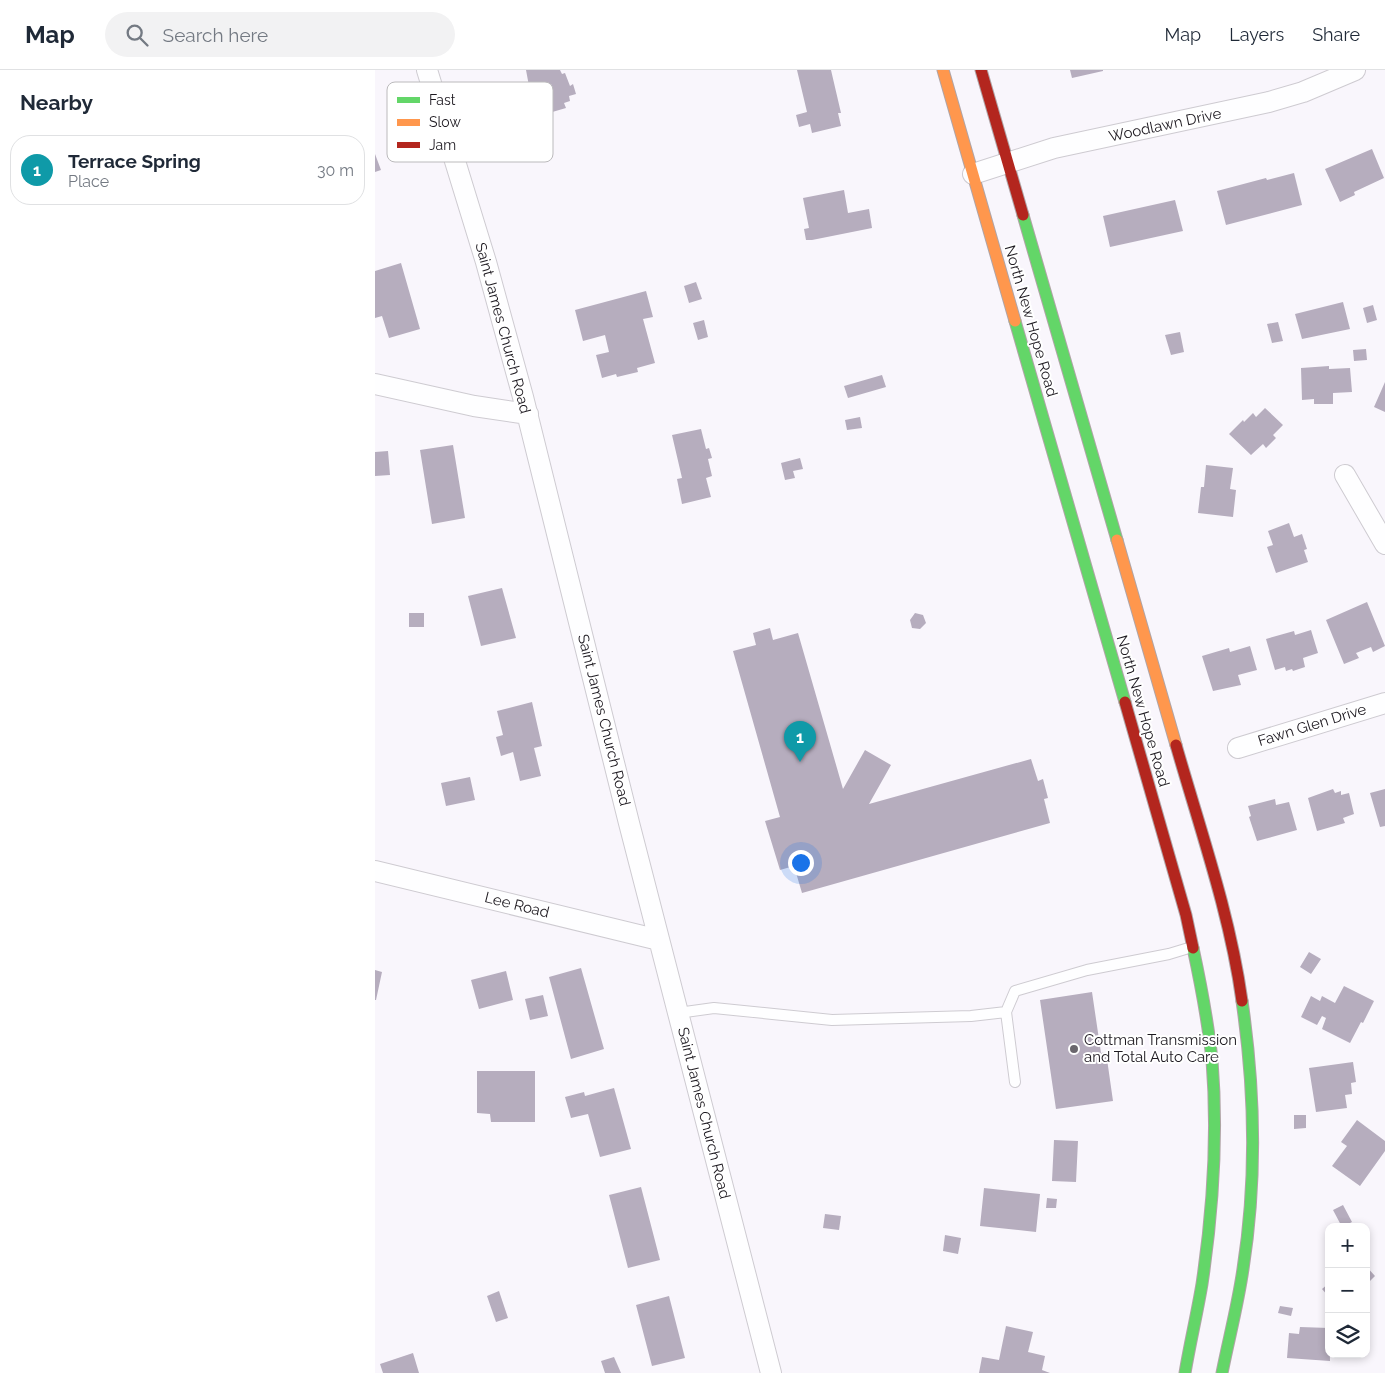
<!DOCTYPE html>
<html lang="en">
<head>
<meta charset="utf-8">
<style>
  :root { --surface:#fff; --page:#f2f2f3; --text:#1f2937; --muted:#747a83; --line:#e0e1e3; --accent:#6a666d }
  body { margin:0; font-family:Raleway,sans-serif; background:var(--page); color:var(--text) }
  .controls { position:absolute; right:15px; bottom:15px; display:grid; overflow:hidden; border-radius:10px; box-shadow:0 2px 8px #0003 }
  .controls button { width:45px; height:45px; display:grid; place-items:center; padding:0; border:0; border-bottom:1px solid var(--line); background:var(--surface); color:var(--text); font:25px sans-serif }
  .you { position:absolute; left:425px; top:792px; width:18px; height:18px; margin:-12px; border:4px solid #fff; border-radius:50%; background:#1a73e8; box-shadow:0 0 0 8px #1a73e833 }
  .badge { display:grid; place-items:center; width:32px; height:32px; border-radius:50%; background:var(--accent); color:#fff; font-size:16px; font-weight:700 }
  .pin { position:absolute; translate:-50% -41px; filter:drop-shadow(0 1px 2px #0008) }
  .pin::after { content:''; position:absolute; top:26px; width:18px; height:15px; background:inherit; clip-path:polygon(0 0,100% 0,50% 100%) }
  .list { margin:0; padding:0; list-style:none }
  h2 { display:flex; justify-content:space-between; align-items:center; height:65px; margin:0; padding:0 20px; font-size:21px }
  h2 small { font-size:16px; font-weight:400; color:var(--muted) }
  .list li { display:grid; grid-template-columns:32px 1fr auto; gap:15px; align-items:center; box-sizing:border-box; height:70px; margin:0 10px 10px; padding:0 10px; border:1px solid var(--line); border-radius:20px }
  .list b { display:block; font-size:19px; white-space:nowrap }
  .list p { margin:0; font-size:16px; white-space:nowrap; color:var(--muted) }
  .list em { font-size:16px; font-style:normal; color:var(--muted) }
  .icon { flex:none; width:28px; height:28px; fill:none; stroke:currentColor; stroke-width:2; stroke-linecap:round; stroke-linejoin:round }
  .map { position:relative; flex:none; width:1010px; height:1303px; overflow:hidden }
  header { display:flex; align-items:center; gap:30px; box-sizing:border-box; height:70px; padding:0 25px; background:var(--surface); border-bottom:1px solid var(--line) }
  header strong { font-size:24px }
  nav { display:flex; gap:28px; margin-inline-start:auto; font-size:18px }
  .search { width:350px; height:45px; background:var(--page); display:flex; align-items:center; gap:12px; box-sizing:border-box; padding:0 18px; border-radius:28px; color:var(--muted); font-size:19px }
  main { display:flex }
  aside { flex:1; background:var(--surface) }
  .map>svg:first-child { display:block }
</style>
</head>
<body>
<header>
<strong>Map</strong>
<div class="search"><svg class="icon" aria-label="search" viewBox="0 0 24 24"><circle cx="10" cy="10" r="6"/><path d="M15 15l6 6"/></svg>Search here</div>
<nav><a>Map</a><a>Layers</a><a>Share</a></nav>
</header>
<main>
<aside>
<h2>Nearby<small></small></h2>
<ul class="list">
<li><span class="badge" style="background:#0f9aa8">1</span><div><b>Terrace Spring</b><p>Place</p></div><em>30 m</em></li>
</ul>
</aside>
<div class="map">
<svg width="1010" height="1303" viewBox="0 0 1010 1303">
  <rect width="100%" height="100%" fill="#f9f6fc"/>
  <path fill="#b6adbe" d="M151 0H185L187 4 190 3 195 16 198 14 201 24 194 26 195 31 189 33 191 38 167 45 166 40 161 42 159 37 153 39 146 19 154 16Z
    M422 0H456L466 43H463L466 56 437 63 435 54 424 57 421 45 432 42Z
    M695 0H728V1L697 8Z
    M997 79 1009 108 979 122 980 125 965 132 950 99Z
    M0 84 6 100 0 102Z
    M919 103 927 135 851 155 842 121 891 108 892 110Z
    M469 120 473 143 494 139 497 158 437 170H431L429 159 434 158 428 128Z
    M800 130 808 161 735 177 728 146Z
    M26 193 45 259 14 268 7 246 0 248V201Z
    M321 212 327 229 314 233 309 216Z
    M271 221 278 247 268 249 280 293 262 298 263 302 242 307 241 304 227 308 221 285 234 282 230 265 208 271 200 240Z
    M968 232 975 259 927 269 920 244Z
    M998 235 1002 250 992 253 988 238Z
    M329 250 333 267 323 270 318 253Z
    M903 252 908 271 897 273 892 254Z
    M805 262 809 282 796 285 790 265Z
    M991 279 992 290 979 291 978 280Z
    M954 296V299L975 298 977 322 958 323V334H939V329L927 330 926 298Z
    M507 305 511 317 473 328 469 316Z
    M1010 312V342L999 337Z
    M890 338 908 355 898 365 901 368 891 378 888 374 876 385 854 364 868 350 869 352 878 343 881 347Z
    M485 347 487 358 472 360 470 350Z
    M326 359 331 379 334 378 337 388 333 389 337 406 331 408 336 427 307 434 302 409 307 408 297 365Z
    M78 375 90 448 57 454 45 380Z
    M13 381 15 405 0 406V382Z
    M425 388 428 399 418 401 420 408 410 410 406 393Z
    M831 395 858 398 855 419 861 420 858 447 823 443 826 417H829Z
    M914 453 919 467 927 464 932 479 929 480 933 492 901 503 892 477 898 475 893 461Z
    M127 518 141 568 106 576 93 526Z
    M992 532 1010 576 998 582 996 577 981 583 984 588 969 594 951 550Z
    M34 543H49V557H34Z
    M540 543 548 545 551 553 545 559 537 558 535 550Z
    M395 558 398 570 423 563 468 719 490 680 516 695 494 734 656 689 663 711 668 709 673 728 669 729 675 753 427 823 419 796 405 800 390 751 405 747 358 581 381 575 378 563Z
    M936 560 943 583 928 588 930 597 918 601 917 599 911 601 910 597 900 600 891 569 919 561 920 565Z
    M875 576 882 600 863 605 866 615 838 621 827 586 854 578 855 582Z
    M157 632 167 676 159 678 166 706 145 711 138 682 126 686 121 667 128 665 122 641Z
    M95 707 100 730 71 736 66 713Z
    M958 719 960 723 966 721V725L974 723 979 744 968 748 970 753 942 761 933 728Z
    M1010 719V756L1005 757 995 723Z
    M900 729 901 735 914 732 922 760 882 771 874 747 876 746 873 736Z
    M934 882 946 889 936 904 925 897Z
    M206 898 229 979 196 989 174 907Z
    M0 900 7 902 1 930H0Z
    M131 901 138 930 104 939 96 910Z
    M969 916 999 931 988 953 986 952 975 973 947 959 951 948 947 946 942 955 926 947 936 926 945 931 947 926 960 933Z
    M717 922 726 983 731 982 738 1031 681 1039 665 930Z
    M168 925 173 946 155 950 150 929Z
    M978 992 981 1012 976 1013 977 1024 970 1025 972 1038 941 1042 934 998Z
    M102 1001H160V1052H116L115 1044 102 1043Z
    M239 1018 256 1079 225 1087 213 1044 196 1048 190 1027 209 1022 210 1026Z
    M919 1045H931V1058L919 1059Z
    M982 1050 1010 1071V1081L985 1116 957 1096 972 1076 966 1072Z
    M679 1070 703 1071 701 1112 677 1111Z
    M266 1117 285 1190 253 1198 234 1125Z
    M609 1118 665 1124 661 1162 605 1156Z
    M672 1128 682 1129 681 1138H671Z
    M968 1135 977 1152 967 1157 958 1140Z
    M450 1144 466 1146 464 1160 448 1158Z
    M570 1165 586 1168 583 1184 568 1181Z
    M991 1196 1000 1206 992 1214 994 1218 991 1221Z
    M954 1213V1227L947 1219Z
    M124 1221 133 1248 121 1252 112 1226Z
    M294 1226 310 1288 277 1296 261 1235Z
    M905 1236 918 1238 916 1246 903 1243Z
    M631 1256 658 1262 653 1282 670 1286 667 1300 675 1303H604L607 1287 624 1290Z
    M925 1257 954 1258 955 1291 912 1288 914 1263 924 1264Z
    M38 1283 44 1303H8L5 1294Z
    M239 1287 246 1303H230L226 1291Z"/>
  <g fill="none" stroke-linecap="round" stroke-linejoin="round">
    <defs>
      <path id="lane" d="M631 942 640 921 712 900 794 884 817 877
        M303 943 339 938 457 950 596 946 631 942 640 1012"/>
      <path id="street" d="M52 0 111 192 148 327 254 753 396 1303
        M598 104 679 78 894 32 928 22 980 0
        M0 314 99 336 153 344
        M970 405 1010 474
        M863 678 1010 633
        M0 801 284 870"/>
      <path id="fast" d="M648 145 742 470
        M640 251 750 632
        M810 1303C815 1273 822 1244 827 1214 838 1140 843 1064 837 990 833 952 826 915 818 878
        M847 1303C854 1268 863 1234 868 1199 882 1110 880 1020 867 931"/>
      <path id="slow" d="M568 0 640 251
        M742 470 801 675"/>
      <path id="jam" d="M606 0 648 145
        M750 632 811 845 818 878
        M801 675C825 759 855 844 867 931"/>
    </defs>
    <use href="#lane" stroke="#cecbd1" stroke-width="12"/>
    <use href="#street" stroke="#cecbd1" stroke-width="22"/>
    <use href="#fast" stroke="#b0a4a6" stroke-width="13"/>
    <use href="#slow" stroke="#b0a4a6" stroke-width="13"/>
    <use href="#jam" stroke="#b0a4a6" stroke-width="13"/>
    <use href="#lane" stroke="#fefeff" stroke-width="10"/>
    <use href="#street" stroke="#fefeff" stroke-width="20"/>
    <use href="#fast" stroke="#63d668" stroke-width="11"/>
    <use href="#slow" stroke="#ff974d" stroke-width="11"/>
    <use href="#jam" stroke="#b3261e" stroke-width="11"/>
  </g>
  <circle fill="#6a666d" stroke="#fff" stroke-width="2" cx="699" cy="979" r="5"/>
  <g text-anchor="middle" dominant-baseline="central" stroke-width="4" stroke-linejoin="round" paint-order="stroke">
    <g font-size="15" fill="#1d1920" stroke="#fff">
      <text transform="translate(790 55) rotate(-12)">Woodlawn Drive</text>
      <text transform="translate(656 251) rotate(74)">North New Hope Road</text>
      <text transform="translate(128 258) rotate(75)">Saint James Church Road</text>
      <text transform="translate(768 641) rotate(74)">North New Hope Road</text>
      <text transform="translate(229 650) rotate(76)">Saint James Church Road</text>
      <text transform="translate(937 655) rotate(-17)">Fawn Glen Drive</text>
      <text transform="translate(142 835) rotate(14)">Lee Road</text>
      <text transform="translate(329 1043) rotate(76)">Saint James Church Road</text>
    </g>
    <g font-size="15" fill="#1d1920" stroke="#fff" text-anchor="start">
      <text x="709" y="970">Cottman Transmission<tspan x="709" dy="17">and Total Auto Care</tspan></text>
    </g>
  </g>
  <rect x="12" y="12" width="166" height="80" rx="8" fill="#fff" stroke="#bbbabc" stroke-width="1"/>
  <rect x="22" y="27" width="23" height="6" fill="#63d668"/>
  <rect x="22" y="49" width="23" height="7" fill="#ff974d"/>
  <rect x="22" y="72" width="23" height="6" fill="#b3261e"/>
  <g font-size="14" fill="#1d1920">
    <text x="54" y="35">Fast</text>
    <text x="54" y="57">Slow</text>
    <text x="54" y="80">Jam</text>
  </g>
</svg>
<div class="controls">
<button>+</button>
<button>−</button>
<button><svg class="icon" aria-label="layers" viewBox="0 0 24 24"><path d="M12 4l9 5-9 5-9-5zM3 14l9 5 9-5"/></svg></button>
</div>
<div class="you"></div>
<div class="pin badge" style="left:425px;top:692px;background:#0f9aa8">1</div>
</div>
</main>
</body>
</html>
